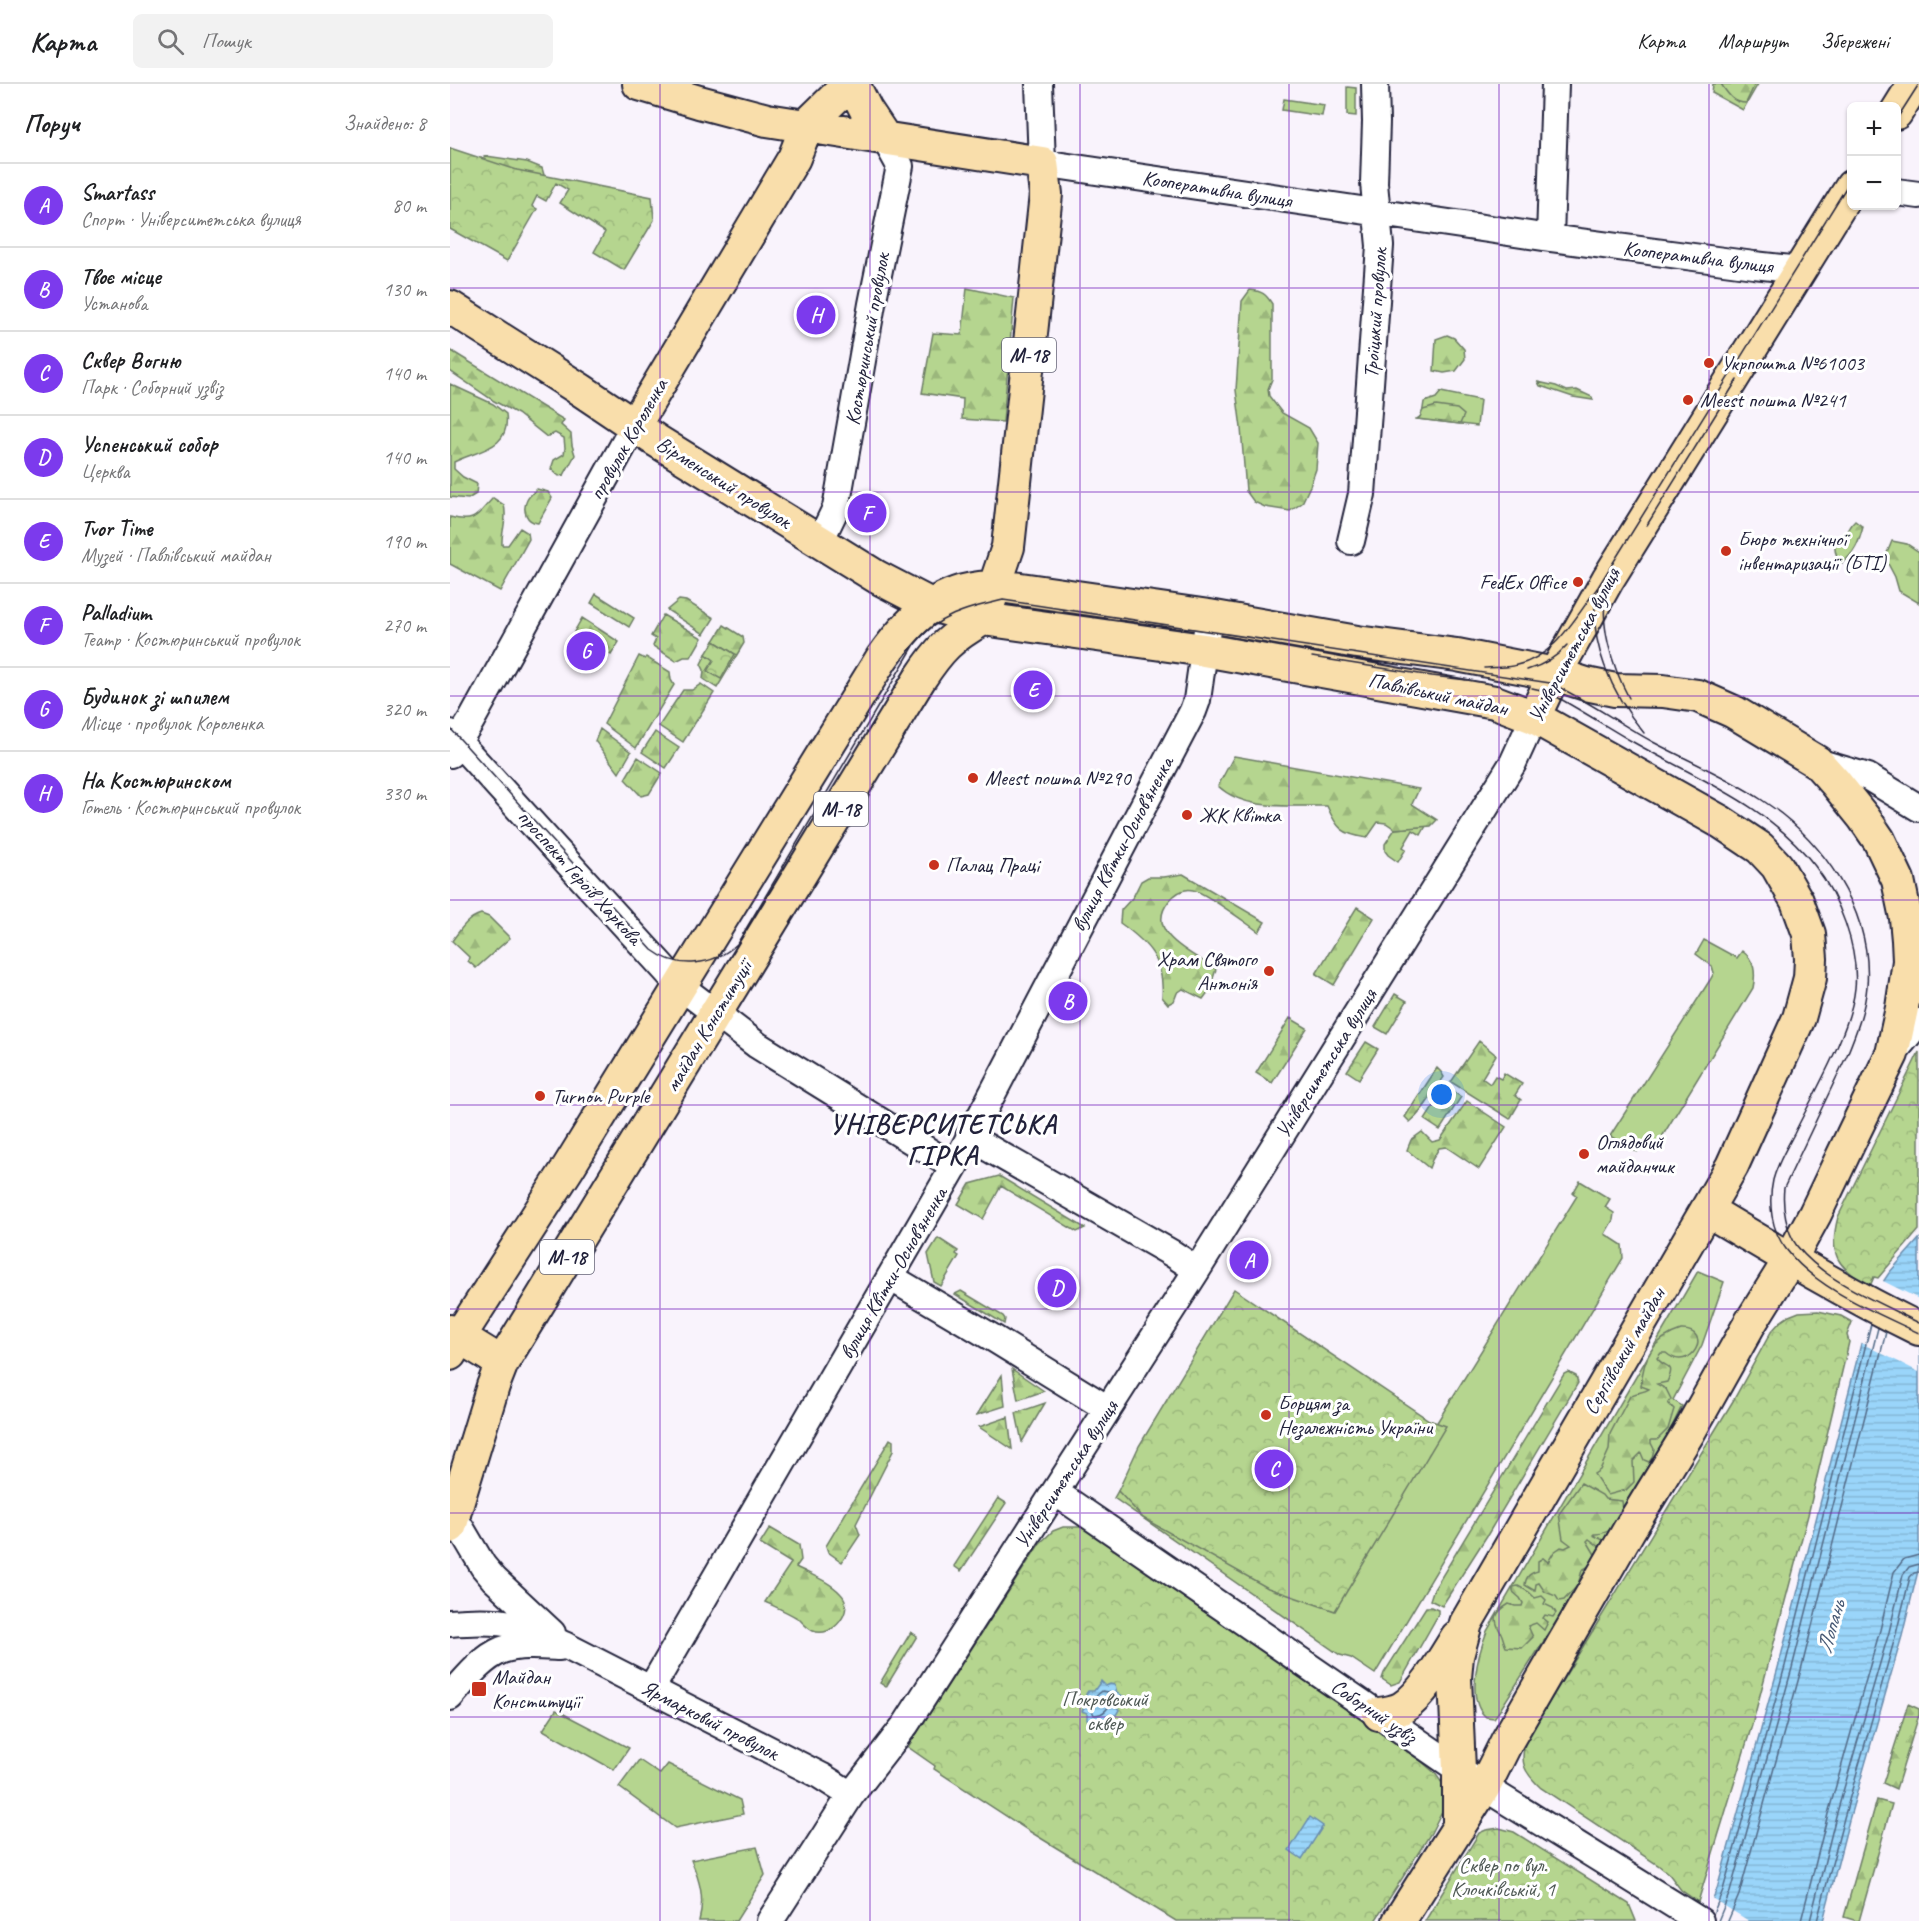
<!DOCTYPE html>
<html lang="uk">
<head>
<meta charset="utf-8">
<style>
  :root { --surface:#fff; --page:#f2f2f2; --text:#202124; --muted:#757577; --line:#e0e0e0; --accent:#7c3aed }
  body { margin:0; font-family:Caveat,sans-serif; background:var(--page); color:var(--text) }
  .controls { position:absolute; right:18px; top:18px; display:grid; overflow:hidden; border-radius:9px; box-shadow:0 2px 4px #0004 }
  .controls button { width:54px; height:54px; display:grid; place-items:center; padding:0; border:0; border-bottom:2px solid var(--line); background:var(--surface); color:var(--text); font:30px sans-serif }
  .you { position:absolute; left:992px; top:1011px; width:21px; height:21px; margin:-15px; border:4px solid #fff; border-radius:50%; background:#1a73e8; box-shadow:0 0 0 9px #1a73e833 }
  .badge { display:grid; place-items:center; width:39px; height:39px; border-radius:50%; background:var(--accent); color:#fff; font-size:20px; font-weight:700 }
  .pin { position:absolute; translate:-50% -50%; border:3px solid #fff; box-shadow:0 2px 6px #0006 }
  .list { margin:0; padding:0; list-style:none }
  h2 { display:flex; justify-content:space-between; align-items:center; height:78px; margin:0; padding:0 24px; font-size:26px }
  h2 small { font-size:20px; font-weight:400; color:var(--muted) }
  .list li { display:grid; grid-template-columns:39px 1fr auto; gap:18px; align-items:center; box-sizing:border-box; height:84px; padding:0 24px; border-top:2px solid var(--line) }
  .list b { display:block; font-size:22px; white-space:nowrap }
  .list p { margin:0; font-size:20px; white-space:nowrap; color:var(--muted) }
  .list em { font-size:20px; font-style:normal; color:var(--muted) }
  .icon { flex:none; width:33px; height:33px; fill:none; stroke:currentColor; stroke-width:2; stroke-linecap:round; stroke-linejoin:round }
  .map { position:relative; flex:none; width:1469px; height:1837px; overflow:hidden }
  header { display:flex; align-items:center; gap:36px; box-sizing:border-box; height:84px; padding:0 30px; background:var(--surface); border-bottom:2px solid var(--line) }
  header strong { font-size:28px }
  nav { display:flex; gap:33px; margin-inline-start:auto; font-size:21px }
  .search { width:420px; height:54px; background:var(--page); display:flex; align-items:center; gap:15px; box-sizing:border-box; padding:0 21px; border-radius:9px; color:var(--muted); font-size:22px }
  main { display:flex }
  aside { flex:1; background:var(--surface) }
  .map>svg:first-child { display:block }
</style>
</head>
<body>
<header>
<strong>Карта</strong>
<div class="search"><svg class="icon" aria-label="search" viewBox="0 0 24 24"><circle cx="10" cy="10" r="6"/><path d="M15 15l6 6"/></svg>Пошук</div>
<nav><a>Карта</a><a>Маршрут</a><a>Збережені</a></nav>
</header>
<main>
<aside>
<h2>Поруч<small>Знайдено: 8</small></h2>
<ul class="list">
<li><span class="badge">A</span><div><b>Smartass</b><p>Спорт · Університетська вулиця</p></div><em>80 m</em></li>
<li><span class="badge">B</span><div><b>Твоє місце</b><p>Установа</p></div><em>130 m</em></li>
<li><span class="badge">C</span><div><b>Сквер Вогню</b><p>Парк · Соборний узвіз</p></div><em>140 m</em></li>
<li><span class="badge">D</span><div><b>Успенський собор</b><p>Церква</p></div><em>140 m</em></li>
<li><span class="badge">E</span><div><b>Tvor Time</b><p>Музей · Павлівський майдан</p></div><em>190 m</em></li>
<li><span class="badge">F</span><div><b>Palladium</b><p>Театр · Костюринський провулок</p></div><em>270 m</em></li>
<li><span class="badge">G</span><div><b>Будинок зі шпилем</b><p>Місце · провулок Короленка</p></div><em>320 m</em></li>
<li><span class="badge">H</span><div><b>На Костюринском</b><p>Готель · Костюринський провулок</p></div><em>330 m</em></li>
</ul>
</aside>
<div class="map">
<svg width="1469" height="1837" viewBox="0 0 1469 1837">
  <defs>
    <pattern id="forest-firs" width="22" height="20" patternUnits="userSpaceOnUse" patternTransform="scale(1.5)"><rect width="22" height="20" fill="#b5d58f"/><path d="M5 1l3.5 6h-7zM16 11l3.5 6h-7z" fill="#9bb77c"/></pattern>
    <pattern id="park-crowns" width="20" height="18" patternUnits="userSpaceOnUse" patternTransform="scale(1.5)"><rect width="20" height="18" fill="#b5d58f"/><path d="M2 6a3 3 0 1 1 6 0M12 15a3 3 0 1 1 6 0" fill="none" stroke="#9bb77c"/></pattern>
    <pattern id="water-rules" width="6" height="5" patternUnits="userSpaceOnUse" patternTransform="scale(1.5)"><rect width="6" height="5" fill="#9ad5fa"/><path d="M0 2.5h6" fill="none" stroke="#84b7d7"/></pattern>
  </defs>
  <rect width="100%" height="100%" fill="#f9f3fc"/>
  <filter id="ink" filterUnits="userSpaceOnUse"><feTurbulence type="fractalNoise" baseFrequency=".0167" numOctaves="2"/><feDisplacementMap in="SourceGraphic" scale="12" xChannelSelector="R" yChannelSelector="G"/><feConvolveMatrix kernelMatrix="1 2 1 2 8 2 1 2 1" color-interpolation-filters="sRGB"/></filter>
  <g filter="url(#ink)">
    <path fill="#b5d58f" stroke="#6c7c65" stroke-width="1.5" d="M1263 0H1308L1293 26 1262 9Z
      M897 3 906 4V32L897 31Z
      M834 15 874 21 872 32 832 26Z
      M991 308 1030 316 1027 342 967 335 972 331 974 318 986 314Z
      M976 742 971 751 963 746 953 763 956 765 948 778 938 771 935 767V760L945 745Z
      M1254 856 1287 874 1292 867C1305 876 1306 889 1303 904L1210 1056 1201 1065 1191 1060 1187 1068 1160 1052 1260 896 1264 889 1262 882 1246 870Z
      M1130 1097 1160 1115 1155 1123 1164 1129 1163 1136 1155 1150 1172 1161 1173 1174 925 1590 901 1574 890 1571 664 1414 668 1407 986 1340 1127 1112 1123 1109Z
      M488 1154 508 1167 506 1170 509 1172 491 1202 484 1198 478 1170Z
      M1248 1187 1274 1198 1252 1261 1223 1316 1232 1322 1209 1369 1159 1455 1048 1629 1044 1634 1036 1633C1015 1616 1029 1568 1037 1547Z
      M511 1207 553 1232 555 1235 554 1240 505 1210Z
      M106 1626 179 1664 164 1686 93 1646Z
      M189 1676 210 1690 218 1680 290 1716 293 1730 225 1744 169 1703Z
      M307 1763 315 1791 286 1837H249C255 1815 250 1797 241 1776Z"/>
    <path fill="url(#forest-firs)" stroke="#6c7c65" stroke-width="1.5" d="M1271 0H1305L1296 19C1283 19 1278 10 1271 0Z
      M36 72 77 78 92 84 94 91 86 97 26 77Z
      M517 204 564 214 553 338 512 335 513 315 472 309 483 249 512 251Z
      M800 206C812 207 816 210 822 220V295L818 305 819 312 832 329 859 344 868 359 866 385 860 402 852 419 840 427 815 423 804 418 796 407 791 344 786 306 792 217Z
      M997 251 1004 254 1014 265 1015 275 1006 287 994 289 984 287 986 255Z
      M0 266 114 336 111 341 121 350 122 361 125 371 114 391 109 392 101 385 104 376 114 370 115 364 114 354 105 349 97 353 68 330 44 317 0 287Z
      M1088 298 1106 302 1117 307 1127 306 1142 313 1143 316 1123 313 1090 302Z
      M0 300 43 320 56 330C61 366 27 366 4 378V385L13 393 27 400 26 410 18 415 0 413Z
      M986 322 1007 325 1014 331 1010 340 967 335 970 333 973 326Z
      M87 405 98 408 102 414 88 439C76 438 72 426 77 416 79 412 84 408 87 405Z
      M43 414 54 421C58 436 51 446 52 461H58L70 444 78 449 79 455 50 507 0 480V433C26 440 27 431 43 414Z
      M1405 437 1413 443C1409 458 1405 469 1392 479 1385 471 1381 461 1391 452 1393 451 1395 451 1396 450 1400 445 1400 441 1405 437Z
      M1442 457 1457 460 1469 468V519L1449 507 1445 493 1435 474Z
      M146 510 184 534 179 543 141 519Z
      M229 516 236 517 264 534 254 550 217 526Z
      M213 531 252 554 241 573H234L226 577 203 562 206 555 201 552Z
      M132 534 169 558 161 571 124 548Z
      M274 541 293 553 294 559 267 604 253 595 254 586 251 580 256 570 264 575 285 570 264 557Z
      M189 572 195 575 196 573 220 588 221 596 224 601 186 664 154 640Z
      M251 600 264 609 233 658 209 642 233 606H242Z
      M150 645 181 668 169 689 145 657Z
      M205 648 229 664 216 684 192 668Z
      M784 672 969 705 962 720 987 736 981 742 945 745 936 739 928 738 917 754C892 750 887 745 877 722 842 721 796 728 768 702Z
      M188 673 212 689 199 710 191 712 175 695Z
      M733 790 815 838 809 848C796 839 755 808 743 806 734 804 725 810 719 817 693 849 743 870 766 885L759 907 753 915 733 905 727 909 724 917 718 920 712 913C715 876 698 859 670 839L671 826 683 813 691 797 698 793H714Z
      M907 823 924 834 884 901 866 890Z
      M31 830 39 833 60 854 26 884 18 877 19 873 2 857C10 846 17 834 31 830Z
      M840 934 857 944 822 999 806 989Z
      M1029 957 1046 971 1032 994 1040 1000 1045 992 1051 995 1054 989 1072 1000 1065 1011 1071 1016 1060 1035 1001 998Z
      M987 984 991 988 994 993C983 1008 974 1027 960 1038L955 1033Z
      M996 1003 1011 1013 990 1046 975 1036Z
      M1017 1017 1056 1043 1029 1085 996 1063 989 1064 982 1076 979 1084 957 1066 961 1056 972 1048 982 1058 990 1056Z
      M549 1092 635 1144 627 1148 551 1102 533 1135 508 1120 520 1100Z
      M1231 1246C1265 1245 1241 1291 1216 1269H1211L1207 1274C1214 1285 1227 1278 1217 1298L1207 1300 1216 1305 1221 1315 1218 1319 1224 1325 1218 1345 1207 1356H1201V1359L1204 1365 1202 1374 1199 1378 1194 1376 1191 1369 1183 1377 1184 1398 1176 1406 1158 1411 1144 1390 1150 1386 1159 1366 1160 1350 1180 1312C1186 1308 1193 1309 1199 1305L1191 1302C1193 1273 1203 1255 1231 1246Z
      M562 1285 594 1307 568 1316Z
      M1118 1288 1126 1292 1128 1299 1038 1450 992 1522 980 1516 983 1507 1114 1290Z
      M552 1291 555 1322 527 1331Z
      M595 1319 572 1358 566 1329Z
      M558 1333 562 1365 529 1343Z
      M440 1355 443 1357V1367L406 1440 410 1451 392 1478 378 1468 376 1462Z
      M1131 1399 1152 1411 1155 1415 1172 1417C1175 1435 1162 1451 1144 1450L1143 1451 1153 1456 1150 1463 1139 1455 1137 1457 1146 1472 1139 1482 1132 1486 1128 1501 1114 1516 1109 1517 1106 1512 1095 1508 1089 1499 1086 1500 1085 1507 1075 1501C1076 1492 1080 1489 1088 1487V1477L1093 1474 1098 1478 1104 1468 1111 1463 1115 1464 1121 1461 1113 1455 1109 1430Z
      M548 1414 556 1419 511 1487 504 1482Z
      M320 1444 349 1461 351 1476 346 1483C361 1491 379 1497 391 1510 406 1525 383 1555 363 1547 358 1545 353 1539 349 1535 338 1528 326 1523 315 1518L341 1479 310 1460Z
      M1068 1502 1079 1508 1085 1514 1092 1512 1096 1516 1094 1520 1103 1524 1106 1529 1103 1533 1095 1531 1093 1534 1098 1538 1094 1546 1086 1539 1078 1542 1083 1553 1072 1564 1056 1563C1054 1559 1053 1553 1051 1549 1043 1535 1044 1529 1059 1520L1065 1522H1072L1073 1519 1070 1514 1063 1508V1503Z
      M976 1523H981L988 1526V1531L950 1598 941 1601 932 1595 934 1589Z
      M461 1548 467 1552 436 1603 430 1599Z
      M1458 1620 1469 1625V1631L1446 1705 1433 1699Z
      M1427 1716 1442 1720 1409 1837H1407L1394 1833Z"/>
    <path fill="url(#park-crowns)" stroke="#6c7c65" stroke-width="1.5" d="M0 64 67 86 202 113 204 136 174 186 144 168 155 148 110 119 118 106 106 99 96 117 87 112 82 122 87 125 57 177 0 145Z
      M264 557 285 570 271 595 257 587 264 576 256 570Z
      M945 910 957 917 937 950 925 943Z
      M916 958 928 965 909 995 897 987Z
      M1469 968V1146L1428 1194 1424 1193 1420 1202C1387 1183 1378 1171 1388 1133Z
      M784 1205 979 1336 996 1342 885 1527 818 1504 693 1434 668 1407 689 1362Z
      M1368 1227 1391 1232 1402 1238 1397 1251 1399 1258 1358 1431 1302 1641 1248 1818 1231 1806 1219 1790 1208 1781 1091 1704C1074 1688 1069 1679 1076 1656L1283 1317 1321 1248 1330 1238 1339 1232 1349 1228Z
      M613 1443H635L670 1463 972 1678 985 1689 992 1699 994 1709 993 1725 981 1749 925 1837H726L579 1747 484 1685 485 1682 458 1663 590 1459 603 1447Z
      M1049 1744 1064 1748 1179 1820 1186 1837H975L1029 1749 1036 1746Z"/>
    <path fill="url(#water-rules)" stroke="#6a8dae" stroke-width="1.5" d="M1469 1155V1483L1452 1552 1399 1736 1373 1837H1253L1267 1805 1329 1580 1423 1213 1439 1189Z
      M651 1597 656 1602 660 1600 665 1601 667 1609 673 1612 666 1621 669 1626 666 1631H658L652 1639 648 1637 642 1640 637 1636V1629L632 1627 638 1617 636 1610 638 1607H644Z
      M860 1733 873 1742 852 1775 839 1766Z"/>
    <path fill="#f9f3fc" d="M1431 1196 1469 1215V1288L1407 1257 1420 1211Z
      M1260 1813 1299 1837H1250Z"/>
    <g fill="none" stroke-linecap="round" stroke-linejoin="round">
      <path stroke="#526a87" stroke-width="1.5" d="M659 1608 663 1614C659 1623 655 1631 644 1631L641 1624 644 1614 652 1607Z
        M1263 1830 1273 1806 1335 1582 1421 1240
        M1268 1837 1280 1808 1342 1584 1428 1244
        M1278 1837 1289 1811 1351 1586 1436 1248
        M1351 1837 1378 1730 1430 1546 1444 1488 1454 1475 1469 1471
        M1360 1837 1386 1732 1439 1548 1453 1491 1459 1483 1469 1480
        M1367 1837 1394 1734 1446 1550 1460 1493 1464 1489 1469 1488"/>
      <defs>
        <path id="minor" d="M589 0 592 79 1100 154 1304 181 1350 186
          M1446 108 1469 111
          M1100 154 1105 0
          M370 457 386 424 422 220 450 82 434 53
          M901 457 912 410 930 162 924 99 926 38 925 0
          M0 649 230 902 307 961 504 1083
          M0 670 21 637 184 342
          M1367 678 1418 693 1469 724
          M1442 970 1469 938
          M519 1053 723 1170 747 1186
          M440 1193 543 1254 658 1325
          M605 1408 1034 1703 1250 1837
          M3 1431 33 1482 44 1495 102 1549
          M0 1539C21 1537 46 1536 66 1541 84 1546 101 1555 118 1563L371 1692 401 1711
          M201 1605 504 1083 743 627 747 616 759 532
          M0 1613C14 1597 32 1574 52 1566 69 1560 91 1562 109 1563
          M320 1837 401 1711 456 1640 747 1186 1063 679 1084 633"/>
        <path id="major" d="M189 0 249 18 317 36 592 79 596 110 558 463 538 522
          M403 0 416 26 434 53
          M1446 29 1464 0
          M0 223 131 306 207 357 427 493 481 521 533 535 754 566 1045 618 1084 633 1271 738 1310 764 1327 782 1347 817 1359 850 1361 875 1360 894 1349 934 1282 1082 1016 1539 1007 1572 1005 1594 1009 1686V1743
          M184 342 344 74 357 41 399 0
          M1084 633 1100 599 1158 495 1402 102
          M1257 1126C1327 1168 1396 1209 1469 1245
          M0 1247 52 1279
          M0 1270 9 1253 118 1084 432 574C466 526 497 500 557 503L759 532 907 558 1007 571 1105 590 1136 600 1165 606 1213 607 1248 612 1284 628 1367 678 1385 698 1414 734 1429 756 1448 796 1456 834 1458 856 1459 877 1452 924 1442 970 1405 1046 1365 1130 1342 1172 1299 1241 1239 1348 1179 1446 1057 1657 1034 1703 949 1837
          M0 1443 43 1302 52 1279 469 596C490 564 500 554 533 535
          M929 1630C937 1629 944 1628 952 1624 973 1611 994 1574 1007 1553"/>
      </defs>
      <use href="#minor" stroke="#22223b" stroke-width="30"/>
      <use href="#major" stroke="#22223b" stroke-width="36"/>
      <use href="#minor" stroke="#fff" stroke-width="26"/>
      <use href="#major" stroke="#f9deab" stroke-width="32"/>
      <path stroke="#22223b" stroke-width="1.5" d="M1446 36 1469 0
        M1197 441 1287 296
        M1159 502C1146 535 1163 584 1179 614
        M1148 505C1135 554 1163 612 1194 649
        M862 573 982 592 1017 596
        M1034 584C1043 583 1053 584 1063 582 1105 574 1124 535 1148 503L1402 94
        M1077 586C1094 581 1106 574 1117 561
        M1082 604 1096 607C1126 623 1154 641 1183 658 1246 694 1319 721 1365 782 1389 813 1409 864 1405 904 1401 947 1363 1011 1344 1050 1336 1065 1327 1080 1323 1096 1318 1119 1321 1146 1336 1165 1366 1205 1425 1228 1469 1249
        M0 644 202 866C228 886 263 882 287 860L465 560C487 531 519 524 553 516L1100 599C1136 615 1168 639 1203 658 1239 677 1278 693 1312 716 1372 755 1423 826 1417 902 1415 926 1406 949 1397 971L1334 1104C1332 1122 1336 1147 1347 1162 1374 1197 1430 1219 1469 1239"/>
    </g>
  </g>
  <path fill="none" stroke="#7b2cbf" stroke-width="1.5" stroke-opacity="0.55" d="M210 0V1837M420 0V1837M630 0V1837M839 0V1837M1049 0V1837M1259 0V1837M0 204H1469M0 408H1469M0 612H1469M0 816H1469M0 1021H1469M0 1225H1469M0 1429H1469M0 1633H1469"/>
  <g fill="#c8321e" stroke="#fff" stroke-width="2">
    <circle cx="1259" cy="279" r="6"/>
    <circle cx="1238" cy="316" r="6"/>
    <circle cx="1276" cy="467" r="6"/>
    <circle cx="1128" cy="498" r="6"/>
    <circle cx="523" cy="694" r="6"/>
    <circle cx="737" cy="731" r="6"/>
    <circle cx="484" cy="781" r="6"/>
    <circle cx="819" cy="887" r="6"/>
    <circle cx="90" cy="1012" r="6"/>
    <circle cx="1134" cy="1070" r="6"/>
    <circle cx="816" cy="1331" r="6"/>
    <rect x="21" y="1597" width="16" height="16" rx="3"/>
  </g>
  <g text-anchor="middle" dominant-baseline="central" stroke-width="6" stroke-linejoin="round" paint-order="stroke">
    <g fill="#fff" stroke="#646476" stroke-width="1.5">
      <rect x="552" y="254" width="54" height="34" rx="4.5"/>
      <rect x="364" y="708" width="54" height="34" rx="4.5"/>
      <rect x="90" y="1156" width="54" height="34" rx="4.5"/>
    </g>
    <g font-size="20" font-weight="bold" fill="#22223b">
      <text x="579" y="271">М-18</text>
      <text x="391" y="725">М-18</text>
      <text x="117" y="1173">М-18</text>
    </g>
    <g font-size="21" fill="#22223b" stroke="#fff">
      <text transform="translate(767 105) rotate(9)">Кооперативна вулиця</text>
      <text transform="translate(1248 173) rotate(7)">Кооперативна вулиця</text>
      <text transform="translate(925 229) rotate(-86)">Троїцький провулок</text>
      <text transform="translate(417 255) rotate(-80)">Костюринський провулок</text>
      <text transform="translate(178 355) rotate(-60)">провулок Короленка</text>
      <text transform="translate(274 398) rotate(32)">Вірменський провулок</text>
      <text transform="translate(1124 561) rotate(-62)">Університетська вулиця</text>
      <text transform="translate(988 610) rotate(12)">Павлівський майдан</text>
      <text transform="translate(672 760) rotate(-62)">вулиця Квітки-Основ’яненка</text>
      <text transform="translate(130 793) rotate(48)">проспект Героїв Харкова</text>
      <text transform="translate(258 942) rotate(-59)">майдан Конституції</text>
      <text transform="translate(876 979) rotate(-58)">Університетська вулиця</text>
      <text transform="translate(443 1189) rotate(-60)">вулиця Квітки-Основ’яненка</text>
      <text transform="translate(1174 1267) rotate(-60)">Сергіївський майдан</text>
      <text transform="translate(616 1390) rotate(-57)">Університетська вулиця</text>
      <text transform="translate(924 1627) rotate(34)">Соборний узвіз</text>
      <text transform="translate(260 1636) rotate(27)">Ярмарковий провулок</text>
    </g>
    <g font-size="21" fill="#22223b" stroke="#fff" text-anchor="start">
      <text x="1271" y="279">Укрпошта №61003</text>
      <text x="1250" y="316">Meest пошта №241</text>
      <text x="1288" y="455">Бюро технічної<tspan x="1288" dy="24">інвентаризації (БТІ)</tspan></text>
      <text x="1116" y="498" text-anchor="end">FedEx Office</text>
      <text x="535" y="694">Meest пошта №290</text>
      <text x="749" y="731">ЖК Квітка</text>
      <text x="496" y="781">Палац Праці</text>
      <text x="807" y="875" text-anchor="end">Храм Святого<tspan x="807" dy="24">Антонія</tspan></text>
      <text x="102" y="1012">Turnon Purple</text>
      <text x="1146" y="1058">Оглядовий<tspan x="1146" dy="24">майданчик</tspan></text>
      <text x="828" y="1319">Борцям за<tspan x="828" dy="24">Незалежність України</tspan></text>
      <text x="42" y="1593">Майдан<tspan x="42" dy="24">Конституції</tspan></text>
    </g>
    <g font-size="21" fill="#4e5854" stroke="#fff">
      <text x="655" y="1615">Покровський<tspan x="655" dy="24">сквер</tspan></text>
      <text x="1053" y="1781">Сквер по вул.<tspan x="1053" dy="24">Клочківській, 1</tspan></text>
    </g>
    <g font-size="22" font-style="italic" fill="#465874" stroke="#fff">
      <text transform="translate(1381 1543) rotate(-74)">Лопань</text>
    </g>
    <g font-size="27" font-weight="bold" letter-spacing="1.5" fill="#22223b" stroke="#fff">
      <text x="493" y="1040">УНІВЕРСИТЕТСЬКА<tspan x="493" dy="31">ГІРКА</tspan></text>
    </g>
  </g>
</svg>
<div class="controls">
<button>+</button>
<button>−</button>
</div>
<div class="you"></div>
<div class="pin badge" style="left:799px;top:1176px">A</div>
<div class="pin badge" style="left:618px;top:917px">B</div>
<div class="pin badge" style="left:824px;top:1385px">C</div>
<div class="pin badge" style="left:607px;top:1204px">D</div>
<div class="pin badge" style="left:583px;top:606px">E</div>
<div class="pin badge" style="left:417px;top:429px">F</div>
<div class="pin badge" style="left:136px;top:567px">G</div>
<div class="pin badge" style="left:366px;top:231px">H</div>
</div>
</main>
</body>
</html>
